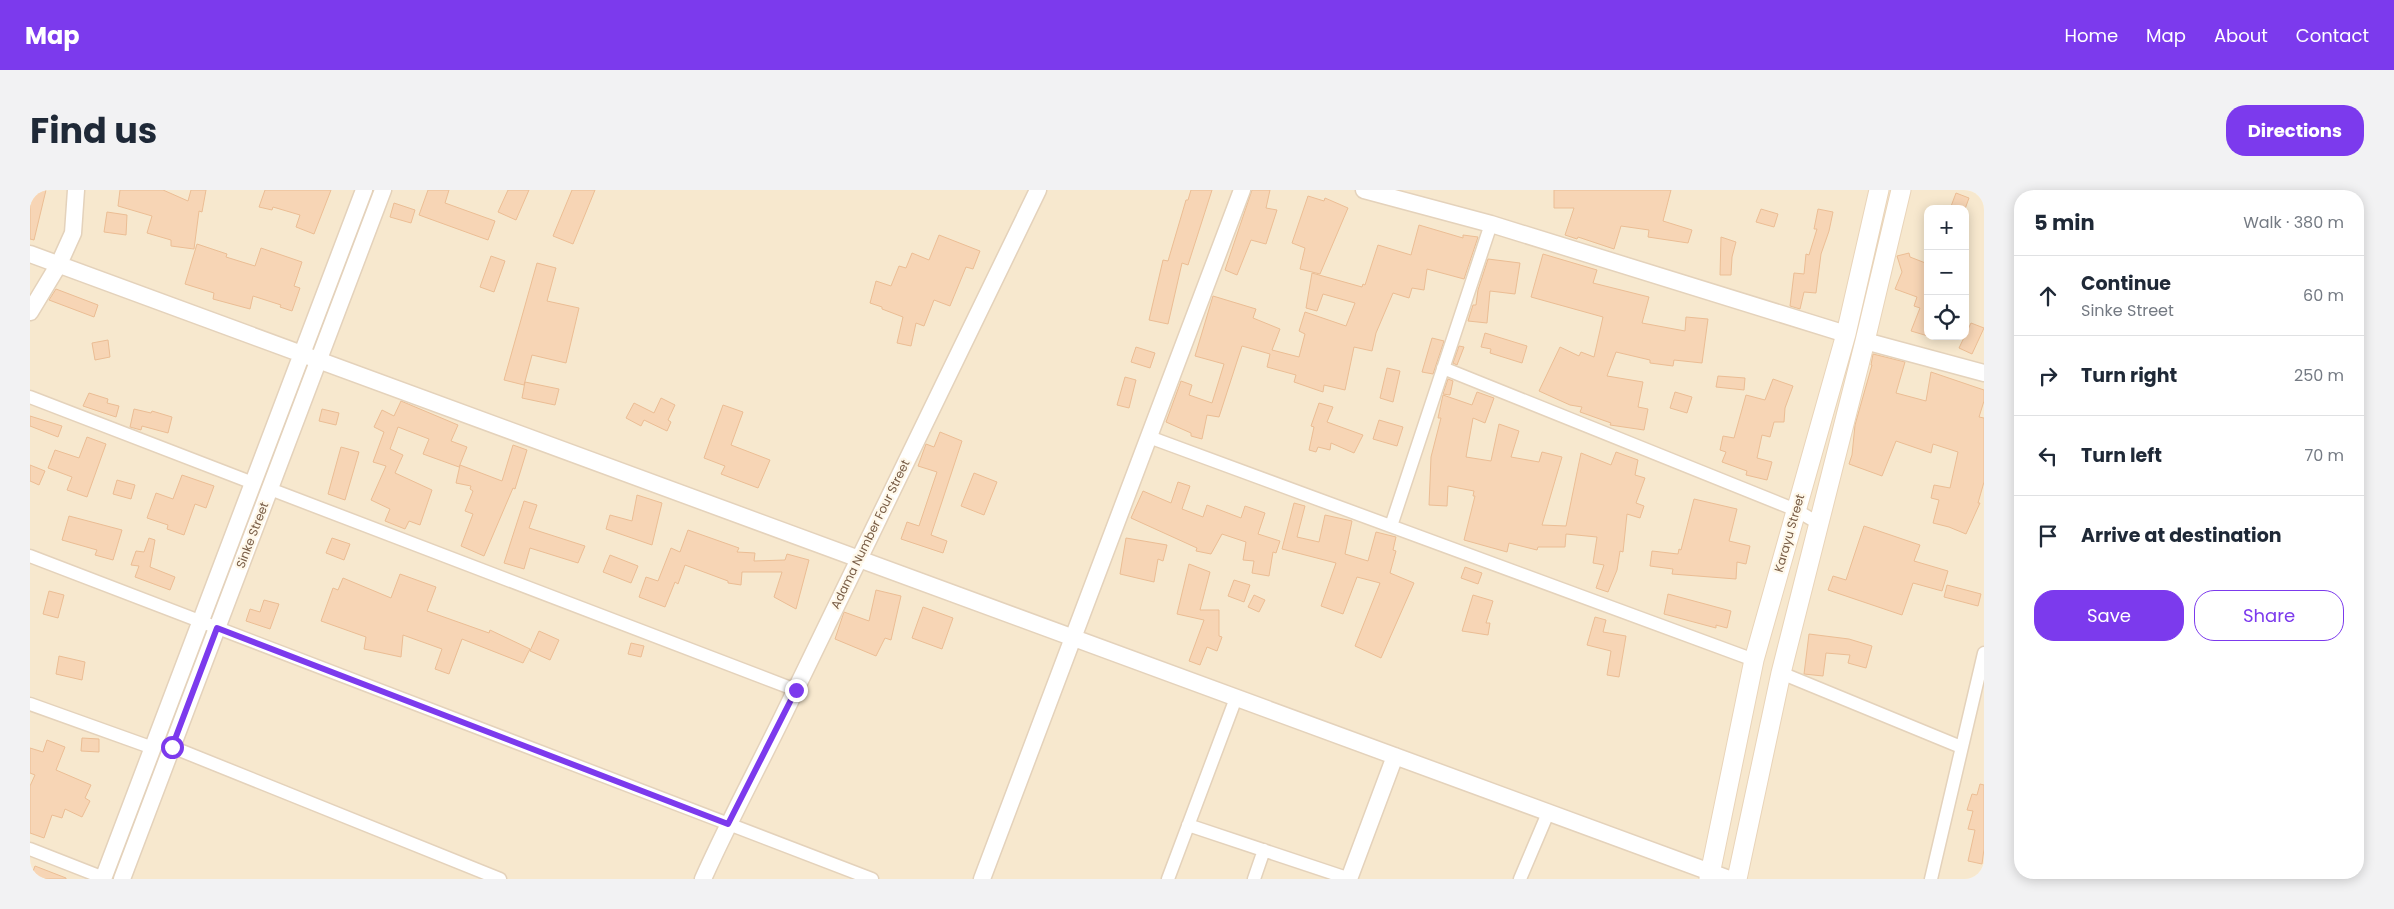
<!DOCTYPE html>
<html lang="en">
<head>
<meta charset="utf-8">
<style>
  :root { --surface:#fff; --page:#f2f2f3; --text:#1f2937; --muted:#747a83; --line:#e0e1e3; --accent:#7c3aed }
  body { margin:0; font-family:Poppins,sans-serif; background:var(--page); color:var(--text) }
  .controls { position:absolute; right:15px; top:15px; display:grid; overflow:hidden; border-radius:10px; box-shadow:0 2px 12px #0003 }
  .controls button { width:45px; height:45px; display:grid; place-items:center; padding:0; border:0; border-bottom:1px solid var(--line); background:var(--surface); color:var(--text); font:25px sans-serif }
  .stop { position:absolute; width:15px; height:15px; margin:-11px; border:4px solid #7c3aed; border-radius:50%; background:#fff }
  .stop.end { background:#7c3aed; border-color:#fff; box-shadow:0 1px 5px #0008 }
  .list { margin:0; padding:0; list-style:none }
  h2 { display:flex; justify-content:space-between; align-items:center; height:65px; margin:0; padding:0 20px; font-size:21px }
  h2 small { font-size:16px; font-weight:400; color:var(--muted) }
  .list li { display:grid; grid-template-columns:32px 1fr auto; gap:15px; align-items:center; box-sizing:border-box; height:80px; padding:0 20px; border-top:1px solid var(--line) }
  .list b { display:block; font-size:19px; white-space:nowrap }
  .list p { margin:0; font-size:16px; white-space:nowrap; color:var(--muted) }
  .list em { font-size:16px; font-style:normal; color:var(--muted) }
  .actions { display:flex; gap:10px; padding:15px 20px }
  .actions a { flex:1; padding:11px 0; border:1px solid var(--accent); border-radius:20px; text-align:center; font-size:18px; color:var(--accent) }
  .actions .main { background:var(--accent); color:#fff }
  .icon { flex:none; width:28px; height:28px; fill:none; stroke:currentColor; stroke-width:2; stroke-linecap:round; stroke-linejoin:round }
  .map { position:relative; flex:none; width:1954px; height:689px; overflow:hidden; border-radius:20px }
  header { display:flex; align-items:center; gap:30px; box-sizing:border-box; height:70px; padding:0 25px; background:var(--accent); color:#fff }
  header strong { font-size:24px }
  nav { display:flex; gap:28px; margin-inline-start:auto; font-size:18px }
  .intro { display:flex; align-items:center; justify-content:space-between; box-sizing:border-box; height:120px; padding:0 30px }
  h1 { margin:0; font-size:35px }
  .button { padding:12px 22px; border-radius:20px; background:var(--accent); color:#fff; font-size:18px; font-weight:700 }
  main { display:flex; gap:30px; padding:0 30px }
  aside { flex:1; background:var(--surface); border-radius:20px; box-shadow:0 2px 12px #0003 }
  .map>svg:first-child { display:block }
</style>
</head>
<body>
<header>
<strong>Map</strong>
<nav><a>Home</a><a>Map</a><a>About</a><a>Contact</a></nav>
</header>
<div class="intro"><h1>Find us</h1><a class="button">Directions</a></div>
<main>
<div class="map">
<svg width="1954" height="689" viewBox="0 0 1954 689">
  <rect width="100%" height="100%" fill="#fff6e1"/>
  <path fill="#f7e8ce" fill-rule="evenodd" d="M0 0H1954V689H0ZM1898 19H1935V146H1898Z"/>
  <path fill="#f7d5b5" stroke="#ebbd94" d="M3 0H16L4 50 0 49V13Z
    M90 0H133L158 11 161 0H176L172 22 169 21 164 59 141 56V50L117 43 122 26 88 16Z
    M235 0H301L284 44 266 37 270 25 243 17 242 20 229 17Z
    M398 0H419L415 13 465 31 458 50 389 25Z
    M478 0H499L486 30 468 22Z
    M542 0H565L543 54 523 46Z
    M1161 0H1182L1158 75 1152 73 1138 134 1119 130 1133 70 1138 71 1156 10H1158Z
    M1222 0H1240L1236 18 1247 20 1236 54 1221 50 1207 85 1195 80Z
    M1524 0H1641L1633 31 1662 40 1658 53 1618 47 1619 40 1591 36 1584 59 1548 47 1547 49 1535 45 1544 18H1524Z
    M1926 3 1939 8 1935 19H1920Z
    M1278 6 1294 11 1295 8 1318 18 1290 84 1270 79 1275 58 1262 53Z
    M364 13 385 20 381 33 360 27Z
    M1731 19 1748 24 1744 37 1726 32Z
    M1788 19 1803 22 1799 41 1791 64 1786 103 1774 102 1770 119 1760 116 1764 83 1774 84 1776 64 1779 65 1787 39H1784Z
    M77 22 97 25 96 45 74 42Z
    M1389 35 1433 48V45L1448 47 1434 89 1397 79 1394 100 1382 98 1379 108 1363 103 1346 143 1342 161 1324 157 1315 200 1294 195 1293 202 1264 192 1266 185 1237 177 1240 164 1212 156 1189 227 1177 225 1172 249 1161 246V243L1136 232 1151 191 1162 195 1159 205 1182 213 1194 174 1165 166 1183 106 1226 119 1223 128 1250 139 1242 160 1269 167 1275 144 1269 141 1275 122 1316 136 1325 113 1293 104 1287 121 1276 118 1282 83 1332 97 1333 94 1335 95 1348 55 1381 65Z
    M909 45 950 61 943 79 936 77 920 116 904 110 894 136 886 133 881 156 867 153 873 127 852 119V117L840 113 846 91 861 96 869 76 876 78 882 63 899 70Z
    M1691 47 1706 52 1702 67 1701 85H1690Z
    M167 54 197 64 196 67 225 76 231 58 272 72 264 96 270 98 262 121 250 117 251 115 223 106 220 119 183 109 184 103 155 94Z
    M1879 63 1880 67 1898 74V146L1881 141 1890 118 1884 116 1887 107 1865 99 1872 82 1867 66Z
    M1513 64 1567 80 1563 93 1619 107 1612 133 1655 141 1656 127 1678 129 1672 173 1644 170 1643 176 1620 173V170L1586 162 1577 186 1613 192 1608 217 1618 219 1614 240 1580 235 1581 233 1550 222 1552 217 1540 215 1509 201 1530 157 1549 166 1551 162 1564 167 1573 127 1501 107Z
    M461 66 475 71 464 102 450 97Z
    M1458 69 1490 73 1485 104 1460 101 1457 133 1438 131 1443 115H1446L1448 100Z
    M507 73 526 78 517 111 549 118 536 173 502 165 494 195 474 190Z
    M26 99 68 115 64 127 19 110Z
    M1941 133 1954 138 1942 164 1929 158Z
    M1455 143 1497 156 1492 173 1460 163 1461 159 1451 157Z
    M1402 148 1414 151 1403 184 1392 182Z
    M78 150 80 167 65 170 62 153Z
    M1429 156 1434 157 1427 175 1423 173Z
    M1106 157 1125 163 1120 178 1101 172Z
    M1843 164 1875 172 1866 203 1896 211 1901 182 1954 200V211L1949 227 1954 228V292L1948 313H1950L1936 344 1919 337 1903 333 1909 310 1901 308 1904 295 1920 298 1928 262 1903 254 1901 263 1866 251 1852 286 1819 274 1822 265 1825 235 1842 175H1841Z
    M1357 178 1370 181 1363 212 1350 208Z
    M1688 186 1715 188 1714 200 1686 197Z
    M1095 187 1106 190 1099 218 1087 215Z
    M1418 189 1423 191 1420 205 1413 204Z
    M1743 189 1763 196 1755 218 1754 232H1744L1740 247 1732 245 1727 268 1742 272 1737 290 1716 285 1717 281 1692 272 1696 262 1690 260 1693 246 1704 248 1716 205 1735 210Z
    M495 192 529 199 525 215 492 208Z
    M1447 202 1464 208 1455 233 1443 228 1436 267 1461 271 1469 234 1489 241 1481 267 1509 272 1512 262 1532 267 1512 335 1536 336 1551 263 1581 275 1586 262 1608 270 1605 285 1615 288 1606 313 1614 316 1610 328 1597 324 1593 362 1590 361 1587 380 1578 402 1566 398 1574 375 1563 373 1567 347 1536 344 1535 357H1508L1507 360 1479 353 1477 362 1434 350 1445 306H1443L1444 301 1418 296 1417 316 1399 315 1401 267 1411 228H1408L1413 205 1442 215Z
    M1645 202 1662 207 1657 223 1640 218Z
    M59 203 78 209 77 213 89 216 86 227 53 216Z
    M631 208 645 215 638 230 641 232 637 241 614 230 611 236 596 228 604 213 624 223Z
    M371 211 428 235 421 251 437 257 429 277 393 264 399 249 368 237 360 259 373 265 365 283 402 300 390 335 379 331 375 339 355 331 360 319 341 310 356 276 343 272 354 242 344 237 352 220 364 226Z
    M1289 213 1303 217 1297 232 1333 245 1324 263 1301 253 1300 260 1288 257 1286 262 1279 260 1284 237 1281 236Z
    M693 215 713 222 701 255 740 270 728 298 691 284 695 276 674 268Z
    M104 219 121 223 122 221 142 227 138 243 112 236 111 240 100 237Z
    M292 219 309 223 306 235 289 231Z
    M0 226 32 236 28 247 0 236Z
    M1349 230 1373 237 1367 256 1343 249Z
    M910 242 932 251 901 345 917 351 913 363 871 349 877 332 889 336 907 282 888 276 896 254 904 257Z
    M57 247 76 254 57 307 37 300 42 287 18 278 25 260 49 268Z
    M483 255 497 260 485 299 483 298 454 366 431 356 443 324 435 321 443 301 440 299 441 296 426 293 430 275 472 291Z
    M311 257 329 262 315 310 298 304Z
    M0 275 15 281 9 295 0 291Z
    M944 283 967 292 954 325 931 316Z
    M152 285 184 296 176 318 165 314 154 345 137 339 138 335 117 328 126 303 143 309Z
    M87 290 105 295 101 309 83 304Z
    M1148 292 1160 296 1152 319 1173 327 1177 315 1211 328 1215 316 1235 323 1228 344 1250 351 1246 363 1243 362 1239 386 1222 383 1224 371 1213 370 1216 352 1192 344 1181 364 1166 361 1167 358 1101 328 1113 301 1141 313Z
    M607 305 632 313 622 355 576 339 580 325 602 331Z
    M1664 309 1707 319 1699 351 1720 356 1716 374 1707 372 1706 389 1642 384 1643 379 1620 376 1622 361 1648 364 1649 359 1651 360Z
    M494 311 507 315 499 338 555 356 548 373 500 358 494 379 474 373Z
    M1264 313 1275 316 1267 347 1289 352 1295 325 1322 331 1315 364 1338 371 1346 342 1366 347 1363 360 1366 361 1360 383 1384 393 1351 468 1325 456 1350 393 1327 387 1313 424 1291 416 1306 373 1252 359Z
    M39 326 92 340 83 370 65 365 67 360 32 350Z
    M1834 336 1890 355 1884 371 1918 381 1912 401 1883 393 1872 425 1798 400 1803 386 1816 390Z
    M658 340 709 358 707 362 725 363 724 371 755 370 757 364 779 370 766 419 744 407 752 382H712L711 395 698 393V391L655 375 648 394 645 392 635 417 609 407 616 387 628 391 641 358 650 362Z
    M119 348 125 350 120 377 145 387 140 400 105 387 109 376 101 375 106 361 114 362Z
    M302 348 320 354 314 370 296 363Z
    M1096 348 1137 355 1133 371 1128 369 1124 392 1090 384Z
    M580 365 608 376 601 393 573 382Z
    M1159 374 1180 382 1170 420H1189V446L1192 447 1187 461 1177 457 1170 475 1159 471 1174 430 1147 424Z
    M1435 377 1452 383 1448 394 1431 388Z
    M370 384 406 397 397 421 459 443 460 440 500 459 493 473 432 449 419 484 405 479 412 459 373 445 371 467 334 459 336 447 291 431 303 398 308 400 313 388 361 408Z
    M1204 390 1220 395 1214 412 1198 406Z
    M1917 395 1951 404 1948 416 1914 407Z
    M846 400 871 406 861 450 855 448 846 466 805 449 814 422 839 431Z
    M19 401 34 405 28 428 13 424Z
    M1638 404 1701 421 1697 438 1686 435V438L1634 424Z
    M1224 405 1235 410 1229 422 1218 417Z
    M1443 405 1463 411 1456 433H1460L1458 445 1432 441Z
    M234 410 249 414 240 439 216 431 220 419 230 422Z
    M893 417 923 428 912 459 882 448Z
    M1565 427 1576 430 1573 442 1596 446 1589 487 1577 485 1581 461 1557 455Z
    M509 441 529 450 520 470 500 461Z
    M1779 444 1819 449 1842 456 1836 478 1818 473 1820 465 1796 463 1793 486 1774 484Z
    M601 453 614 456 611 467 598 464Z
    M29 466 55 472 52 490 26 484Z
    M52 548 69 549V562L51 561Z
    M17 550 35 557 26 580 61 595 55 608 60 611 52 627 35 619 32 628 22 625 14 648 0 643V596L5 585 0 583V558L13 562Z
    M1950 594 1954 595V659L1952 674 1938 671 1945 640 1938 639 1943 621 1937 620 1942 604 1947 605Z
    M5 676 36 688V689H0Z"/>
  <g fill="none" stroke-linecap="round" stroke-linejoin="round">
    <defs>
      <path id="minor" d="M1413 178 1766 320 1788 333
        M0 207 223 293
        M1119 247 1724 470
        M240 299 766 500
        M1361 336 1461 34
        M0 366 842 689
        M1751 483 1931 557
        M0 514 123 558
        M142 557 470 689
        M1158 635 1320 689
        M0 659 74 688
        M1138 689 1206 508
        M1224 689 1234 660
        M1490 689 1518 623
        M1901 689 1954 463"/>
      <path id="tertiary" d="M1334 0 1461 34 1816 144
        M0 64 1699 689
        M0 122 29 74 43 43 46 0
        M1835 151 1954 183
        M73 689 334 0
        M92 689 353 0
        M673 689C702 624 736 563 766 499 846 332 927 166 1008 0
        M952 689 1212 0
        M1319 689 1365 566"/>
      <path id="secondary" d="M1679 689 1724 470 1816 144 1849 0
        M1707 689 1751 483 1835 151 1871 0"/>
    </defs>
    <use href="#minor" stroke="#e4d2bb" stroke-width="15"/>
    <use href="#tertiary" stroke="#e4d2bb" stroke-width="19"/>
    <use href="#secondary" stroke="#e9d4b9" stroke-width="21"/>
    <use href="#minor" stroke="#fff" stroke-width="12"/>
    <use href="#tertiary" stroke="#fff" stroke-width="16"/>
    <use href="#secondary" stroke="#fff" stroke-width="19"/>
  </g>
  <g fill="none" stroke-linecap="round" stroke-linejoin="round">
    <path stroke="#7c3aed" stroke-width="6" d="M142 557 187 438 698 634 766 500"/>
  </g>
  <g text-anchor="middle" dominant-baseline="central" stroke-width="4.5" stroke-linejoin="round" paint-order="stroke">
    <g font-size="12" fill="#785c45" stroke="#fff8e9">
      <text transform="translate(1759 343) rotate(-74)">Karayu Street</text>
      <text transform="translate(840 344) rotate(-64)">Adama Number Four Street</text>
      <text transform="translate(222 345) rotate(-69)">Sinke Street</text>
    </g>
  </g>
</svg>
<div class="controls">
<button>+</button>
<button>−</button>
<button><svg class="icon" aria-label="locate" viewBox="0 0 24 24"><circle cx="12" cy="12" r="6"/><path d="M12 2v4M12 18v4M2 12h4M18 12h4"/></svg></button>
</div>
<div class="stop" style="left:142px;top:557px"></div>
<div class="stop end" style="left:766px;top:500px"></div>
</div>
<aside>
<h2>5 min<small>Walk · 380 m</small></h2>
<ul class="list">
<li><svg class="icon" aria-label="ahead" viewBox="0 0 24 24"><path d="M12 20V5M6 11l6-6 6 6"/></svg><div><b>Continue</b><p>Sinke Street</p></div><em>60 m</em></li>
<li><svg class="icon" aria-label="right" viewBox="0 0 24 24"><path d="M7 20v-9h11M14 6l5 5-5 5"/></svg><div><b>Turn right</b></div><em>250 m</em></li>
<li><svg class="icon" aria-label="left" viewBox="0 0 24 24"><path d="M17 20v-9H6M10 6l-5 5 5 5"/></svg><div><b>Turn left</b></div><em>70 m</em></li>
<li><svg class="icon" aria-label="arrive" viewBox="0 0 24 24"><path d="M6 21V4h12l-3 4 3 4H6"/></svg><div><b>Arrive at destination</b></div></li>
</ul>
<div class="actions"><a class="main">Save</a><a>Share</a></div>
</aside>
</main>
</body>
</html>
